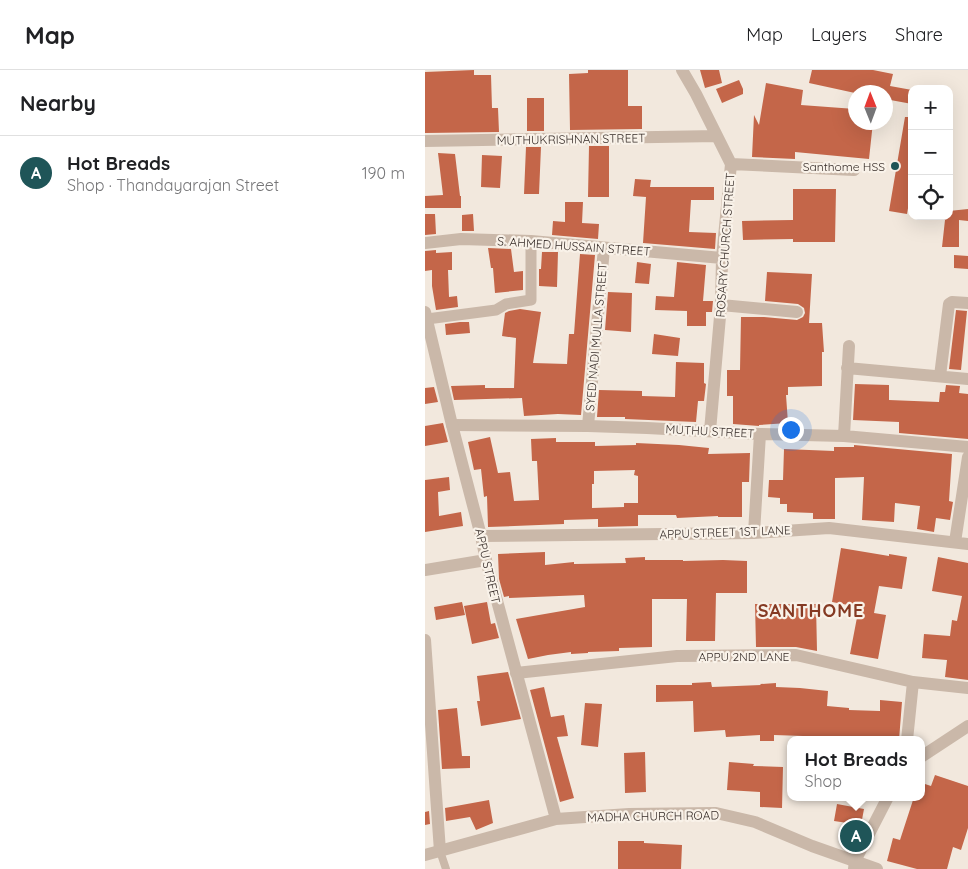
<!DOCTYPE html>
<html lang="en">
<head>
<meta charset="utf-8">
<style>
  :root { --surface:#fff; --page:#f2f2f2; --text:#202124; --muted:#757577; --line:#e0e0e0; --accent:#1f5558 }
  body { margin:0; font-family:Quicksand,sans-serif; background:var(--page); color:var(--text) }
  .controls { position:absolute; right:15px; top:15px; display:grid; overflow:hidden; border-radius:10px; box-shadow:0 5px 20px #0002 }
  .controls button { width:45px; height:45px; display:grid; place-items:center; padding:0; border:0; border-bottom:1px solid var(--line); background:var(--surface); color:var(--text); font:25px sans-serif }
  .compass { position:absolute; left:423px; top:15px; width:45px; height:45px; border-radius:50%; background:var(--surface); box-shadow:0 5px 20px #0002; rotate:359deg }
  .you { position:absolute; left:365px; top:359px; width:18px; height:18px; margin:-12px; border:4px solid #fff; border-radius:50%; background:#1a73e8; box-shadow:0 0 0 8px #1a73e833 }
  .badge { display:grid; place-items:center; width:32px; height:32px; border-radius:50%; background:var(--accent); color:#fff; font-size:16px; font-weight:700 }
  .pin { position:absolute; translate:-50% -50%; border:2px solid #fff; box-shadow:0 1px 5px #0006 }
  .popup { position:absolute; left:362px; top:666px; width:138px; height:65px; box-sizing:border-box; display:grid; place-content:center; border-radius:10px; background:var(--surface); filter:drop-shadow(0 1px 4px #0005); font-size:16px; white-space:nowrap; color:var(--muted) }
  .popup b { font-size:19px; color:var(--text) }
  .popup::after { content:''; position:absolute; left:50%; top:100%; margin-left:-10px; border:10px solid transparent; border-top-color:var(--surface) }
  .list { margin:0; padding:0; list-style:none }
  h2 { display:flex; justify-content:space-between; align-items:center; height:65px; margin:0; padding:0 20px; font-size:21px }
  h2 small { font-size:16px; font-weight:400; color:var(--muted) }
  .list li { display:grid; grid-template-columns:32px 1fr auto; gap:15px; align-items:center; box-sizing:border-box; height:75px; padding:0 20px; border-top:1px solid var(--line) }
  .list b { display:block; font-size:19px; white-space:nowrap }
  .list p { margin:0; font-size:16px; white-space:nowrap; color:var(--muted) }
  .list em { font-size:16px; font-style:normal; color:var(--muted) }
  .icon { flex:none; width:28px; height:28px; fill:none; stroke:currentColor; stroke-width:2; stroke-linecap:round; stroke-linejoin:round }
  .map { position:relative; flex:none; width:543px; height:799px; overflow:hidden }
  header { display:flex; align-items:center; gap:30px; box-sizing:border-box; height:70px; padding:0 25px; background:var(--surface); border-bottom:1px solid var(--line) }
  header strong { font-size:24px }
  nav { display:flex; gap:28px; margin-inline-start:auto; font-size:18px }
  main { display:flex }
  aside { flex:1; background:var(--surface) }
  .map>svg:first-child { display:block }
</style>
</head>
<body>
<header>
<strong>Map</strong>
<nav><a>Map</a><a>Layers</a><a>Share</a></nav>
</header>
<main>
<aside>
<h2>Nearby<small></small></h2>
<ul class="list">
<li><span class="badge">A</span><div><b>Hot Breads</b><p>Shop · Thandayarajan Street</p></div><em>190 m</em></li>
</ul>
</aside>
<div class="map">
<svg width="543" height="799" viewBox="0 0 543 799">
  <rect width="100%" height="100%" fill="#f2e8dd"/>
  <path fill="#c46649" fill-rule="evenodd" d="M49 0V5H66L67 38H73L74 62 0 63V2Z
    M163 0H203V36H217V59L145 60 144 4 163 3Z
    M275 0H294L297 13 280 18Z
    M387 0H448L468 4 465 16 487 20V34L460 29V22L430 23 384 13Z
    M314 10 318 19V24L297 33 291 19Z
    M341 13 378 20 376 35 430 39V52H448L444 89 370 82V89L327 87 329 45 334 55Z
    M102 28H119V61H102Z
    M480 47H487V115L482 144 464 141Z
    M164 76H184V127H163Z
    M101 77H116L114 124H99Z
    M13 83 30 84 35 126H36V138H0V126L18 125Z
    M57 85 77 86 75 118 56 117Z
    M210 109 226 110 225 117H289V130H266L264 162 291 163 290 179 218 173 221 127 208 126Z
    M368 119H411L410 172H368V169L318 170 317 151 368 150Z
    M140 132H158L157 153 174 154 173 169 127 165 128 151 140 152Z
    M543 139V151L534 150V177H517L520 150H509V146H524V141Z
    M0 144H10L11 164 0 165Z
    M48 144 49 161H37V145Z
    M63 178 86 179 89 202 98 201V220L70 223 68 198H66Z
    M11 180V183L27 182V200H23L24 227 32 226 33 237 11 240 7 216V200L0 201V181Z
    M117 182H133L132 217 114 216V199H116Z
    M155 184 170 185 156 345 133 344 99 346 97 328 29 330 26 316 60 315V318H89L91 268 77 266 80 243 84 241 95 239 116 242 108 293 142 294 144 264H149Z
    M529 185 543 186V199L529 198Z
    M212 192 226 194 224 214 210 213Z
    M252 192 281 195 278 231H288L287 242H281V256H262V241L230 240 231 226 249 227Z
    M342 202 387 204 384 253H397L399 282H397V316L363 317V325H361L363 353 334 355V356L308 354V326H302V300H315L316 247H339L372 250 378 247 380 243 379 238 373 234 340 231Z
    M183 222 207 223 206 262 180 260Z
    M531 240 542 241 536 300 524 299Z
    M35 252H44L45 263 21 265 20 254Z
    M229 264 255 268 253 286 227 284Z
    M251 292 279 293V313L281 314 279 331H273L271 352 200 349V347H172L174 320 217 321V326L250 327Z
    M430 314 464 315V330L514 332 515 322H520L521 315 535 316 534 323 543 324V369L474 363V352L428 350Z
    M9 317 13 332 0 334V318Z
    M18 353 23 372 0 376V356Z
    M65 367 73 403 85 402 89 431 114 430 112 391H107L106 369 131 368V372H170V376L211 375V373L254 375 284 378 283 384 325 383 324 412H317V447H293V446L252 448 251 445H213V456L173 457V449L139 450V454L63 457 62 426 59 427 56 399 49 400 43 372ZM210 400 209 405 213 406V433H199V437L167 438V414H169V401Z
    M429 375 527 384 524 431 528 432 525 450 511 448 509 462 492 459 495 436 470 433 469 452 437 450 439 407 410 408V449H388V443L362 442V434H355V428L343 427 344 410H358L359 379 409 381V377H429Z
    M24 407 25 420 13 422 14 446 36 442 38 456 0 462V410Z
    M416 478 464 486V484L482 487 477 519 454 516 449 543 461 545 453 589 425 584 434 537 407 532Z
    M120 482V495L149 492V494L201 493 200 488 220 487V490H258V491L298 490 322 491V523H291L290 571H261L262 529H227V577L194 578V581L163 582V583L146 584V582L123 585 103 589 91 549 160 537 159 525 84 528V526L79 527 74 509 73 484Z
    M513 487 543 493V610L520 607 522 590 497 588 499 564 525 566 527 550 532 551 537 526 507 521Z
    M37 532 40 545 11 550 9 537Z
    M62 532 66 554 70 553 74 568 47 574 39 536Z
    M330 534H391L392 581 371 577H331Z
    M83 602 96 649 56 656 52 631H55L52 606Z
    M286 612 287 617 336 615 335 614 351 613V617L375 618 403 621 402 636 424 638V640L455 641V630L477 632 474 670H421L399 667 398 670H378V666L349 665V671H335V665L301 667 300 660 269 662 268 631 231 632V615H267V613Z
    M119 617 126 647 139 645 143 666 132 667 149 728 135 732 105 620Z
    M160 633 177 634 173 677 156 675Z
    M32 638 37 686H45V698L17 699 13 640Z
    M220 682 221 722 200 723 199 683Z
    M304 692 329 694 328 696 358 697 357 738 335 737V722L302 720Z
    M510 705 543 716V758L536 780 528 777 522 799H492L462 791 468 768 475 770 489 727H496L500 714 506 716Z
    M64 730 68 753 51 760 45 747 21 751 20 738Z
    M412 734 439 739 436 755 409 751Z
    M4 741 5 754 0 755V742Z
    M193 771H219V773L257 775 256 799H193Z"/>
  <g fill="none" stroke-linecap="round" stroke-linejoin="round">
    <path stroke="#cab8a9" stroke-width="8" d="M15 781 21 799"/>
    <path stroke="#cab8a9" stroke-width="11" d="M2 249 71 240 81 234 106 230V171"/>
    <path stroke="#cab8a9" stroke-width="12" d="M257 0 271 24 306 94 297 188 296 235 285 361
      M0 71 292 66
      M306 94 429 100
      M0 173 36 169 106 171 297 188
      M296 235 372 242
      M422 298 543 309
      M515 306 524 234 527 232 543 233
      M27 355 163 356 222 358 335 364 419 366 543 377
      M163 356 179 178
      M419 366 424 276
      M329 463 335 364
      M56 466 329 463 404 458 543 474
      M530 472 543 387
      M0 500 61 490
      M0 570 15 781
      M91 603 252 586 371 585 488 612 482 670
      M488 612 543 618
      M496 687 543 656
      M429 799 430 791 463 727"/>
    <path stroke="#cab8a9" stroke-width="12" d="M0 242 27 355 56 466 61 490 131 749
      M0 785 131 749 204 744 291 743 330 752 387 776 452 799"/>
  </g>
  <circle fill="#1f5558" stroke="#f9f2e9" stroke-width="2" cx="470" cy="96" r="5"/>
  <g text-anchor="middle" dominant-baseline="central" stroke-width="4.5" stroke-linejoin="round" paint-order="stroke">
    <g font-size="12" fill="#372d29" stroke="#f9f2e9">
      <text transform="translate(146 69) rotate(-1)">MUTHUKRISHNAN STREET</text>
      <text transform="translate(300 175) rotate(-86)">ROSARY CHURCH STREET</text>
      <text transform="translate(149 176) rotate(4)">S. AHMED HUSSAIN STREET</text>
      <text transform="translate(171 267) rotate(-85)">SYED NADI MULLA STREET</text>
      <text transform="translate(285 361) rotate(3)">MUTHU STREET</text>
      <text transform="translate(300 462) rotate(-2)">APPU STREET 1ST LANE</text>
      <text transform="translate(63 496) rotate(77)">APPU STREET</text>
      <text x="319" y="586">APPU 2ND LANE</text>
      <text transform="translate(228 746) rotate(-1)">MADHA CHURCH ROAD</text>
    </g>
    <g font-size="12" fill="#372d29" stroke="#f9f2e9" text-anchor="end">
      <text x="460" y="96">Santhome HSS</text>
    </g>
    <g font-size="18" font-weight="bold" letter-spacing="1" fill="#853a23" stroke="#f9f2e9">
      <text x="386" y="540">SANTHOME</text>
    </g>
  </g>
</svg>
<div class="controls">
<button>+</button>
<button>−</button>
<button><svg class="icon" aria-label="locate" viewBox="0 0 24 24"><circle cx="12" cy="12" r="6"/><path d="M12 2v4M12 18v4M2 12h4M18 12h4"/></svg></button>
</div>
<svg class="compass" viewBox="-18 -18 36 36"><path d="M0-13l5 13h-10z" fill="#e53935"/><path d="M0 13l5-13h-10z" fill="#757577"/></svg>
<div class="you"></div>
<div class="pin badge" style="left:431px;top:766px">A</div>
<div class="popup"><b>Hot Breads</b>Shop</div>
</div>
</main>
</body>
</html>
